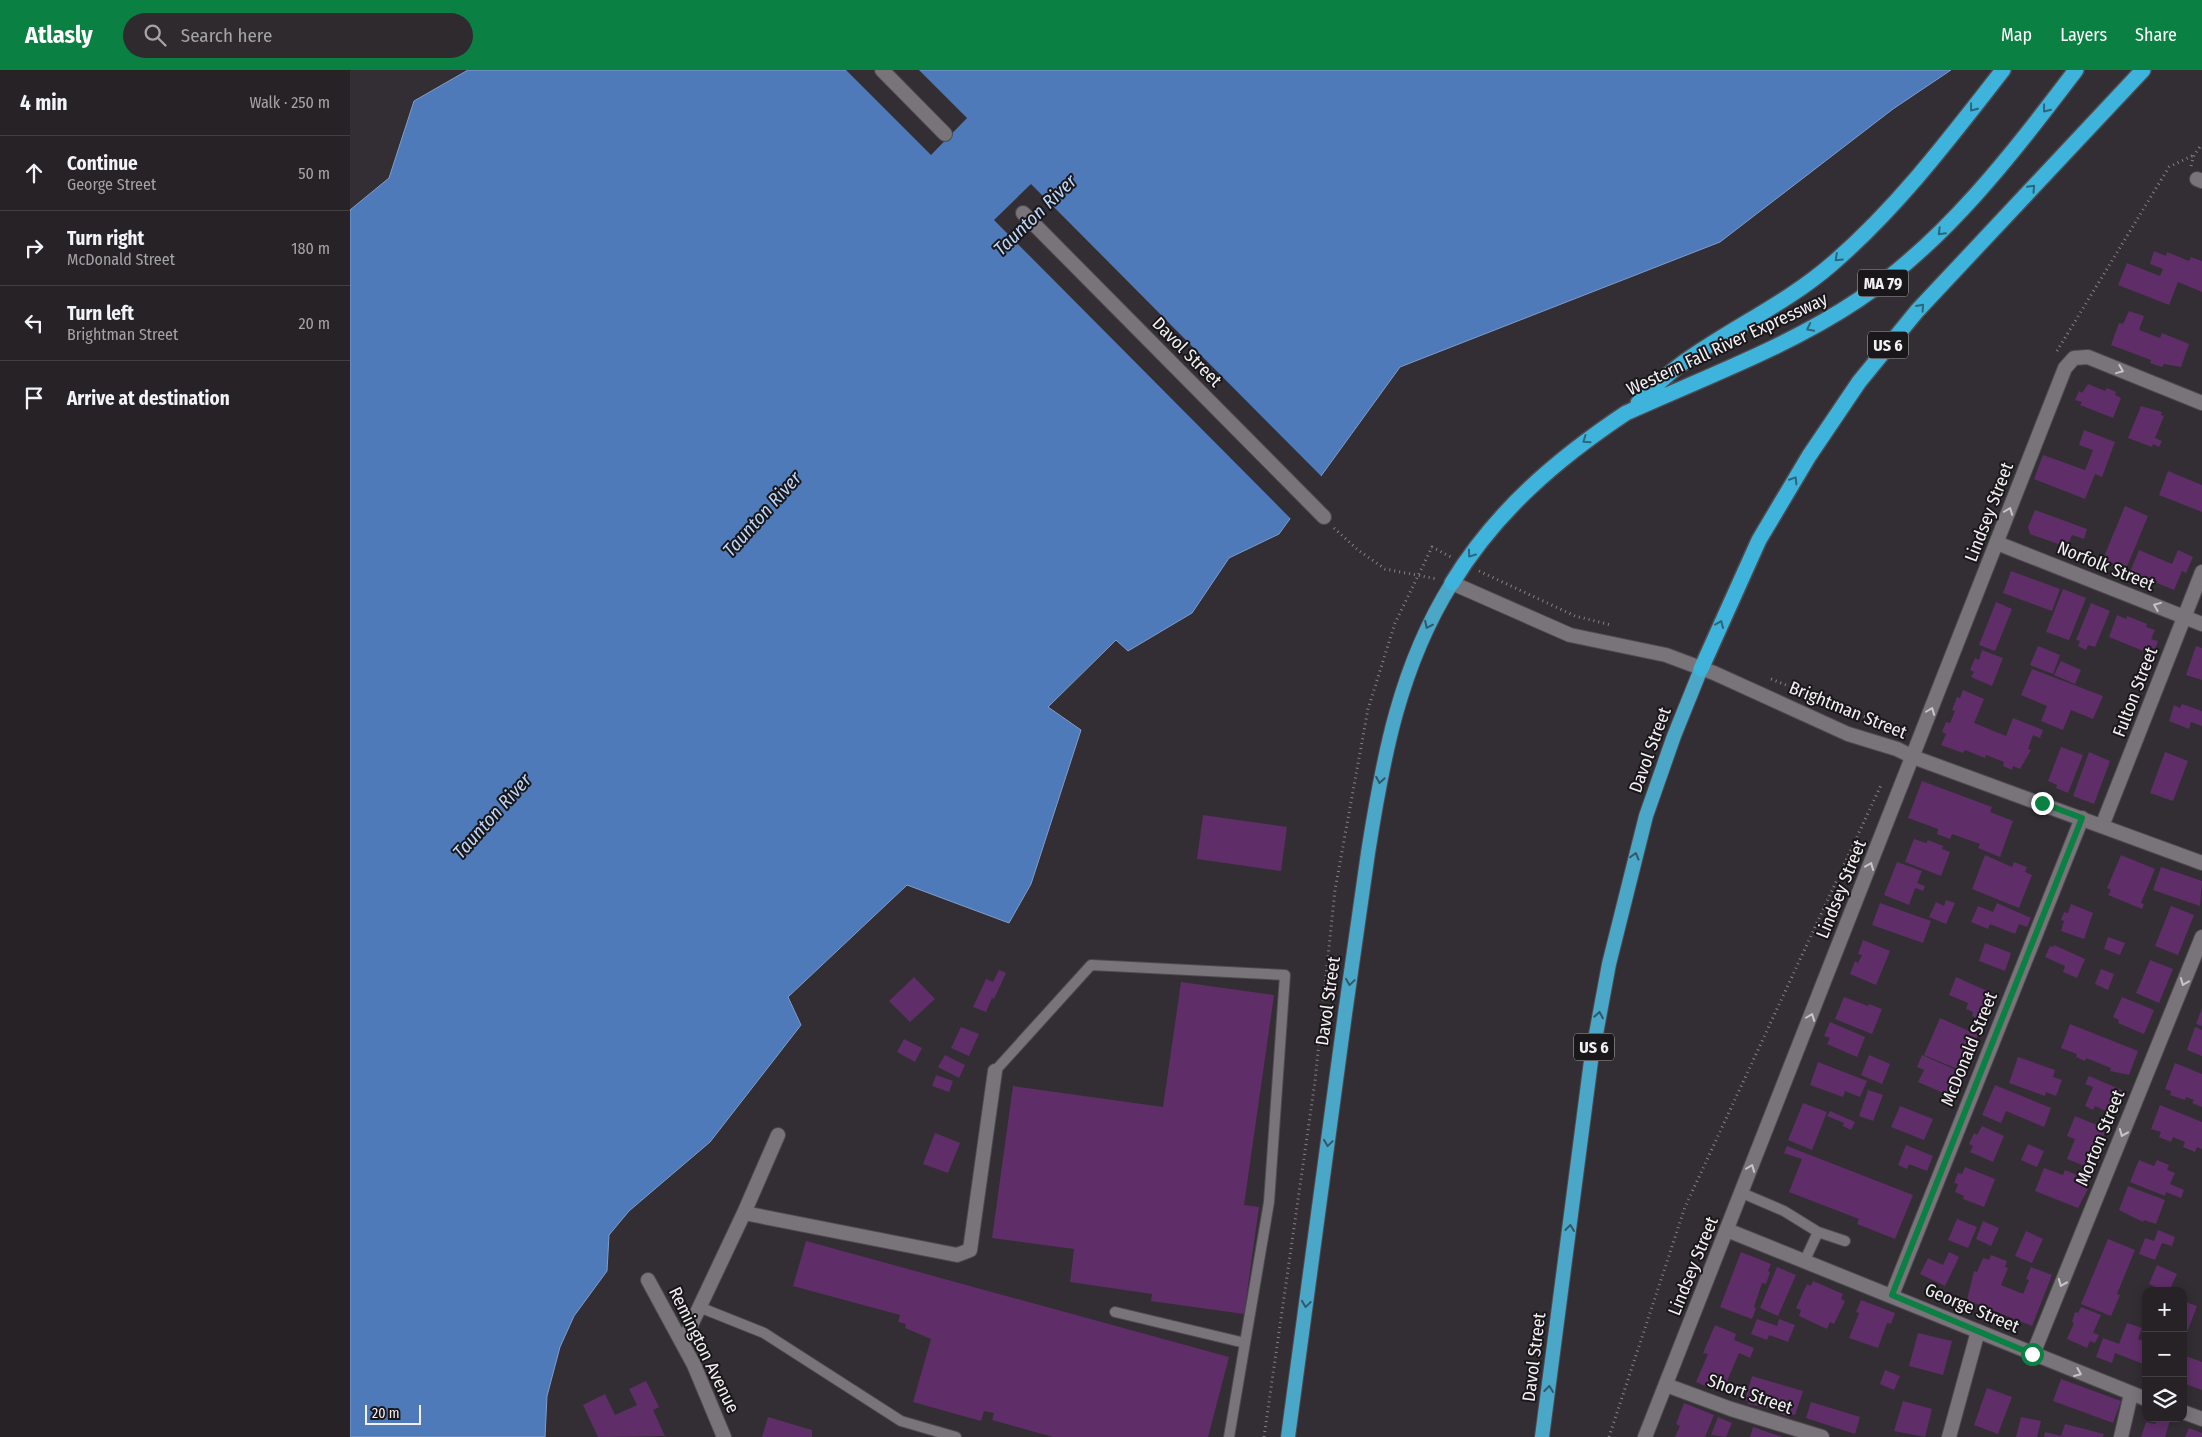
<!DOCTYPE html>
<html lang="en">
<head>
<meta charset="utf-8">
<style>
  :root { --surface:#262226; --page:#2e2a2e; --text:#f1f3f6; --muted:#a4a4a7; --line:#423f43; --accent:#0b8043 }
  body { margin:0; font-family:"Fira Sans Condensed",sans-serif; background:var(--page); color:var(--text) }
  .controls { position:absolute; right:15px; bottom:15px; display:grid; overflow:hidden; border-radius:10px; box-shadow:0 2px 12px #0003 }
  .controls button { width:45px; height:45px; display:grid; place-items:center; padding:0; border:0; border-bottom:1px solid var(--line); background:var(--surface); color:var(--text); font:25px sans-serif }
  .scale { position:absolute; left:15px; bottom:12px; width:56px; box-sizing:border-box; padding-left:5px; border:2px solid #f3f0f4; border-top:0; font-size:14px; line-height:18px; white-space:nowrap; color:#f3f0f4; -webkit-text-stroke:4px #191719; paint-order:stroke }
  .stop { position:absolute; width:15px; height:15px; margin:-11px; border:4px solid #0b8043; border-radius:50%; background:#fff }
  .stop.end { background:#0b8043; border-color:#fff; box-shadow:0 1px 5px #0008 }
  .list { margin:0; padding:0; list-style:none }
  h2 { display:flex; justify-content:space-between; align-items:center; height:65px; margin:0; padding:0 20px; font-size:21px }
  h2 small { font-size:16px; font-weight:400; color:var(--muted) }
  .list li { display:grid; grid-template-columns:32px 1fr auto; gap:15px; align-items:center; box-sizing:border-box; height:75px; padding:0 20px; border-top:1px solid var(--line) }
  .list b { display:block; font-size:19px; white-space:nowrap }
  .list p { margin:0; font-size:16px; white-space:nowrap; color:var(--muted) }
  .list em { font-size:16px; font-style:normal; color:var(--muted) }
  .icon { flex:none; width:28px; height:28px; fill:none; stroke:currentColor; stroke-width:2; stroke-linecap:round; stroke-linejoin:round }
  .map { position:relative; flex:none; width:1852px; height:1367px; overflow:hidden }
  header { display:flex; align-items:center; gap:30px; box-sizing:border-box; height:70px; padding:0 25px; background:var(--accent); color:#fff }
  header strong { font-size:24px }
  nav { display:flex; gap:28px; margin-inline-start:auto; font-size:18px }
  .search { width:350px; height:45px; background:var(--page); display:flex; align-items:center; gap:12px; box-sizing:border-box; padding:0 18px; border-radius:28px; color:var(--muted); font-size:19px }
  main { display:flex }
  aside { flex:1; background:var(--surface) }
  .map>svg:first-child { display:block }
</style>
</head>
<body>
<header>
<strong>Atlasly</strong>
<div class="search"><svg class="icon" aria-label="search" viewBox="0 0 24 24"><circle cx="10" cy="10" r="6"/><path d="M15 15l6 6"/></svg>Search here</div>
<nav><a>Map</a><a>Layers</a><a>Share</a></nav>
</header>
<main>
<aside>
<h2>4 min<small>Walk · 250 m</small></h2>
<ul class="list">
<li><svg class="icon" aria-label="ahead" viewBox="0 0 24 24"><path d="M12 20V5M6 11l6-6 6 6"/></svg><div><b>Continue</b><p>George Street</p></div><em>50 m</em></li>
<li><svg class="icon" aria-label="right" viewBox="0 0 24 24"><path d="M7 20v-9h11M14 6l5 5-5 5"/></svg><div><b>Turn right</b><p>McDonald Street</p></div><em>180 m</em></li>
<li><svg class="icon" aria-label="left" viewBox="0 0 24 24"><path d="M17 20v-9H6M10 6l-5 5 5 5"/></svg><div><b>Turn left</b><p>Brightman Street</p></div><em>20 m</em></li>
<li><svg class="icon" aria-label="arrive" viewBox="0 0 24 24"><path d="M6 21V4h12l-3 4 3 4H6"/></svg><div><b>Arrive at destination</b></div></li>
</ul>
</aside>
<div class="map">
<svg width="1852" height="1367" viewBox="0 0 1852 1367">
  <rect width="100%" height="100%" fill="#322e33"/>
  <path fill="#4e7aba" stroke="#809dcb" d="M118 0H1601L1543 39 1370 172 1050 297 929 464 879 488 842 543 778 581 766 570 698 637 731 660 681 814 659 853 557 815 438 927 451 955 360 1072 279 1141 259 1165 257 1201 224 1246 210 1277 197 1326 195 1367H0V140L39 108 64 31Z"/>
  <path fill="#322e33" d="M496 0H569L617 48 581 85Z
    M681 114 973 408 942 450 644 150Z"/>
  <path fill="#5f2e68" d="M1804 181 1816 186 1817 182 1839 191 1841 187 1852 191V222L1828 212 1819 235 1768 215 1777 193 1810 206 1813 199 1800 194Z
    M1779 241 1794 246 1789 260 1810 268 1812 263 1839 274 1831 297 1814 294 1812 297 1800 293 1801 290 1761 275 1769 253 1773 254Z
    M1738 314 1755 321 1757 318 1766 322 1765 325 1771 328 1763 348 1730 335 1732 332 1725 330 1729 321 1732 323Z
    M1791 336 1812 342 1811 345 1814 346 1805 368 1812 371 1809 377 1803 374 1802 377 1778 368Z
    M1734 360 1765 372 1752 407 1745 404 1735 429 1684 409 1693 385 1735 400 1743 380 1729 375Z
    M1818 401 1852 415V442L1809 425Z
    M1775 436 1798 446 1776 499 1753 489Z
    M1685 440 1737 459 1734 469 1722 465 1717 477 1680 464 1678 457Z
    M1789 480 1822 494 1828 480 1843 487 1836 503 1832 501 1824 520 1780 502Z
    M1661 501 1710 519 1702 541 1653 523Z
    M1713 519 1736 528 1719 570 1696 562Z
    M1646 532 1662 539 1645 581 1629 575Z
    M1741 533 1760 541 1745 577 1738 575 1736 580 1728 576 1730 571 1726 570Z
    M1767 545 1776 549 1777 546 1797 554 1796 557 1805 560 1801 569 1808 571 1805 579 1798 577 1796 582 1759 567Z
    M1688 576 1710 585 1703 604 1680 595Z
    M1846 576 1852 578V610L1836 605Z
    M1632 580 1653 588 1642 616 1621 607 1624 602 1620 600 1625 588 1629 590Z
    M1711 591 1731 600 1725 614 1704 605Z
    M1682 599 1753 626 1743 649 1721 640 1713 660 1691 651 1697 636 1671 625Z
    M1613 620 1634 629 1624 653 1656 666 1663 648 1693 660 1690 668 1683 665 1678 679 1681 680 1670 699 1663 696 1662 700 1653 696 1654 692 1636 685 1635 688 1615 680 1613 683 1591 675 1596 664 1592 662 1596 652 1600 653 1605 641 1602 640 1607 627 1610 628Z
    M1832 634 1852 641V656L1841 652 1839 659 1819 651 1824 635 1830 638Z
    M1711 677 1733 685 1718 723 1706 718 1707 715 1698 711Z
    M1739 682 1760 691 1744 734 1723 726Z
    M1815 682 1838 691 1823 731 1800 723Z
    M1572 711 1642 737 1640 742 1663 751 1650 787 1628 778 1630 774 1602 764 1600 769 1587 764 1588 759 1558 748Z
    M853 745 937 757 931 801 847 789Z
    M1564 769 1576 773 1578 770 1593 776 1592 779 1600 782 1591 806 1555 792Z
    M1635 785 1662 797 1664 792 1677 797 1675 802 1682 805 1669 838 1622 819Z
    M1771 785 1805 799 1791 833 1794 834 1792 839 1758 825 1761 820 1757 818Z
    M1547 792 1572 801 1567 813 1575 816 1573 821 1565 818 1559 835 1534 825Z
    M1811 797 1852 811 1850 836 1803 820Z
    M1596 830 1605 833 1596 854 1579 847 1586 832 1594 836Z
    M1530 833 1581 851 1573 873 1522 855Z
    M1647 833 1681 848 1677 857 1669 854 1665 864 1640 854 1638 859 1621 852 1628 836 1643 842Z
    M1721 834 1743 843 1734 869 1711 861 1714 851 1711 850 1714 842 1718 843Z
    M1821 836 1844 845 1828 885 1805 876Z
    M1758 867 1775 873 1770 885 1754 879Z
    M1513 870 1540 881 1526 915 1500 904 1505 891 1508 893 1512 885 1508 884Z
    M1635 873 1661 883 1655 901 1629 891Z
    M1704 875 1735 889 1727 908 1713 902 1715 896 1695 887 1700 876 1703 877Z
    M1800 890 1823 899 1809 933 1786 923Z
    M1751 899 1764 904 1758 920 1745 914Z
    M649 900 656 903 644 929 642 928 636 942 623 937 636 909 643 912Z
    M564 907 585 929 560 952 539 931Z
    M1606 907 1646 925 1635 951 1622 946 1623 942 1616 939 1618 933 1599 925Z
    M831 912 924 925 894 1135 909 1137 894 1244 801 1231 802 1224 720 1212 724 1179 642 1168 663 1016 813 1037Z
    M1494 927 1518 936 1519 934 1532 939 1522 964 1485 949Z
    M1772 927 1804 940 1794 964 1768 953 1769 950 1763 947Z
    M1852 938V956L1846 954Z
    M1590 948 1628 965 1612 1001 1574 985Z
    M1480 952 1515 967 1507 987 1477 974 1480 968 1474 966Z
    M1720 954 1788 981 1779 1005 1760 1001 1761 998 1736 988 1735 991 1726 987 1727 984 1711 978Z
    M611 957 629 964 619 986 601 978Z
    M1845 957 1852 960V986L1837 980Z
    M554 969 572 978 565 992 547 982Z
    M595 985 615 995 609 1008 588 997Z
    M1519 985 1540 994 1532 1014 1511 1005Z
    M1572 985 1613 1003 1608 1013 1612 1014 1605 1028 1568 1012 1574 1000 1567 997Z
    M1668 987 1705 1000 1703 1007 1712 1010 1706 1026 1696 1022 1695 1026 1659 1013Z
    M1468 992 1517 1011 1510 1027 1495 1021 1493 1027 1460 1015Z
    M1825 993 1852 1004V1037L1842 1033 1844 1030 1836 1027 1835 1030 1820 1025 1821 1021 1815 1019Z
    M586 1005 603 1011 599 1022 582 1016Z
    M1739 1006 1774 1021 1764 1045 1745 1036 1743 1040 1735 1036 1743 1017 1735 1014Z
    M1645 1015 1701 1038 1694 1057 1656 1041 1651 1053 1632 1045Z
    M1518 1020 1533 1025 1523 1051 1509 1046Z
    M1453 1033 1477 1042 1462 1080 1438 1070Z
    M1810 1035 1852 1052V1079L1847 1077 1845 1082 1833 1077 1835 1072 1823 1067 1821 1072 1809 1067 1811 1062 1801 1059Z
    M1550 1036 1583 1049 1574 1070 1541 1057Z
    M1480 1041 1505 1052 1501 1060 1493 1056 1494 1053 1477 1046Z
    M1725 1046 1756 1059 1751 1073 1756 1075 1753 1083 1748 1081 1740 1098 1717 1089 1725 1069 1717 1066Z
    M1632 1056 1654 1066 1643 1092 1620 1082 1623 1076 1619 1074 1624 1063 1627 1065Z
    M585 1063 610 1073 598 1103 573 1094Z
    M1678 1074 1694 1081 1687 1097 1671 1090Z
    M1556 1075 1583 1086 1577 1101 1559 1094 1557 1099 1548 1095Z
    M1437 1076 1563 1125 1545 1169 1507 1154 1509 1149 1439 1122 1452 1089 1434 1083Z
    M1789 1090 1804 1096 1807 1090 1819 1095 1817 1100 1825 1103 1820 1114 1834 1120 1831 1128 1816 1122 1815 1126 1780 1112Z
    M1615 1097 1645 1109 1634 1137 1613 1129 1614 1126 1605 1122 1608 1114 1604 1113 1608 1103 1612 1104Z
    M1694 1098 1713 1105 1715 1100 1727 1105 1725 1110 1737 1115 1738 1119 1728 1138 1685 1121Z
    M1778 1116 1815 1130 1806 1154 1794 1150 1793 1152 1769 1140Z
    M1607 1149 1627 1157 1618 1178 1598 1170Z
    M1633 1151 1649 1158 1641 1176 1626 1169Z
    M1808 1160 1825 1167 1822 1176 1812 1173 1805 1190 1789 1184 1795 1168 1804 1171Z
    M1676 1161 1693 1169 1682 1193 1665 1186Z
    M1758 1169 1785 1180 1767 1224 1770 1225 1761 1246 1731 1234Z
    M456 1171 879 1287 858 1367H703L642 1350 644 1343 634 1341 631 1351 563 1332 581 1269 555 1258 556 1254 548 1252 550 1245 443 1216Z
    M1391 1182 1421 1194 1418 1201 1420 1202 1416 1214 1412 1213 1404 1237 1406 1238 1402 1249 1370 1237Z
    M1599 1182 1609 1187 1595 1216 1570 1204 1578 1188 1593 1195Z
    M1641 1185 1657 1191 1655 1197 1658 1198 1651 1215 1673 1224 1679 1210 1676 1209 1681 1197 1702 1205 1682 1256 1617 1230 1624 1201 1627 1202 1633 1188 1639 1190Z
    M1807 1195 1827 1204 1819 1221H1814L1799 1214Z
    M1427 1197 1446 1205 1428 1246 1410 1238Z
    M1463 1211 1493 1224 1491 1229 1495 1231 1484 1254 1480 1252 1477 1259 1449 1246 1451 1240 1446 1238 1457 1214 1461 1216Z
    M1511 1230 1545 1243 1541 1254 1537 1253 1528 1278 1499 1268 1509 1243 1506 1242Z
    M1833 1231 1847 1236 1833 1273Z
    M1731 1237 1751 1245 1743 1263 1749 1265 1745 1273 1740 1271 1737 1278 1717 1269 1724 1253 1722 1252 1725 1242 1728 1243Z
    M1407 1249 1427 1256 1429 1249 1445 1255 1438 1272 1419 1265 1417 1270 1401 1264Z
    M1777 1253 1792 1258 1788 1269 1796 1272 1793 1294 1765 1283 1762 1293 1746 1287 1753 1268 1769 1274Z
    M1365 1255 1386 1264 1384 1270 1404 1278 1400 1288 1389 1283 1372 1323 1346 1312 1358 1284 1353 1283Z
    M1568 1263 1602 1271 1593 1305 1559 1296Z
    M1833 1285 1852 1292V1320L1833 1313Z
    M1535 1300 1550 1306 1544 1320 1530 1314Z
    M1402 1306 1453 1321 1445 1345 1440 1344 1439 1347 1427 1343 1428 1340 1398 1334V1331L1395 1330Z
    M1711 1309 1771 1331 1763 1353 1703 1331Z
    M296 1311 309 1337 303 1340 315 1366 248 1367 233 1335 255 1324 265 1345 287 1335 279 1319Z
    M1637 1318 1662 1327 1648 1364 1624 1355Z
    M1553 1331 1582 1339 1575 1367 1544 1361Z
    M1461 1332 1510 1347 1505 1364 1456 1348Z
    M1334 1333 1364 1345 1355 1367H1325L1330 1356 1326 1354Z
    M418 1347 462 1360V1367H412Z
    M1368 1347 1382 1353 1376 1367 1361 1365Z
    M1671 1347 1691 1351 1687 1367H1666Z
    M1807 1348 1820 1350 1815 1367H1791L1796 1352 1805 1354Z
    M1715 1354 1754 1364 1753 1367H1694L1695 1362 1711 1366Z
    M1403 1357 1432 1367H1400Z
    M1839 1358 1852 1363V1367H1835Z"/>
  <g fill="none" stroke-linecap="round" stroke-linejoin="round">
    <defs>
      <path id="service" d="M645 1001 741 895 935 905 919 1132 879 1367
        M1392 1123 1434 1141 1468 1162 1495 1171
        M1455 1190 1468 1162
        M349 1237 414 1263 551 1351 606 1367
        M765 1242 895 1273"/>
      <path id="minor" d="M532 0 595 64
        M1847 109 1852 111
        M673 143 974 447
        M1647 473 1852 554
        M1752 756 1852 502
        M394 1143 428 1065
        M1377 1160 1796 1329
        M298 1210 344 1295 374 1367
        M1542 1225 1732 748
        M333 1272 394 1143 607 1185 620 1180 645 1001
        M1683 1284 1852 867
        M1316 1315 1381 1339 1472 1367
        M1833 1342 1852 1349
        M1295 1367 1715 298 1724 288 1738 287 1852 333
        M1599 1367 1628 1261
        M1771 1367 1781 1324"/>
      <path id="secondary" d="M1102 513 1220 565 1316 585 1364 603 1498 664 1547 679 1563 687 1852 793"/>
      <path id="trunk" d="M938 1367C957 1226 976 1085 995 944 1003 891 1010 837 1018 783 1033 687 1050 596 1102 513
        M1192 1367 1241 991 1259 894 1296 746 1324 666 1351 599"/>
      <path id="motorway" d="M1288 333C1301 320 1315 306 1330 295 1379 259 1436 234 1482 194 1548 137 1600 68 1653 0
        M1102 513C1146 441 1207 389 1276 343 1353 308 1438 277 1508 230 1596 171 1662 84 1726 0
        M1351 599 1409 470 1459 386 1509 312 1567 241 1793 0"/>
    </defs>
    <use href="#service" stroke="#4e4a4f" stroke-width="12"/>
    <use href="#minor" stroke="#4e4a4f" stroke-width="16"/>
    <use href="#secondary" stroke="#4e4a4f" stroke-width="16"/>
    <use href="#trunk" stroke="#4e4a4f" stroke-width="16"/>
    <use href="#motorway" stroke="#4e4a4f" stroke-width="18"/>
    <path stroke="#858286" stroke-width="3" stroke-dasharray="1 4" stroke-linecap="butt" d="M1841 96 1844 85 1852 74
      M1707 281 1819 97 1844 85
      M984 458 1008 480 1035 499 1087 509
      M1129 501 1225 546 1261 555
      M1421 609 1553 662
      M914 1367 965 1011 985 820 1018 639 1045 553 1082 477 1101 487
      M1259 1367 1335 1137 1532 713"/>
    <use href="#service" stroke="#79747a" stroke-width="10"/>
    <use href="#minor" stroke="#79747a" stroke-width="14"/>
    <use href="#secondary" stroke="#79747a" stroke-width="14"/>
    <use href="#trunk" stroke="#4aa7c8" stroke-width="14"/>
    <use href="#motorway" stroke="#3eb4dc" stroke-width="15"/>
  </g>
  <defs><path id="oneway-chevron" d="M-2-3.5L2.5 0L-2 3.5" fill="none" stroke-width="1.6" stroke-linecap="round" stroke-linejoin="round" transform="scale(1.25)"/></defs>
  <g stroke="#2c667a">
    <use href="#oneway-chevron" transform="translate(1623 38) rotate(128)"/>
    <use href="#oneway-chevron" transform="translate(1696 39) rotate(128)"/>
    <use href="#oneway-chevron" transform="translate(1682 118) rotate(-47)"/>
    <use href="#oneway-chevron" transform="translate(1591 162) rotate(135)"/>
    <use href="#oneway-chevron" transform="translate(1488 188) rotate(137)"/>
    <use href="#oneway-chevron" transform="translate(1571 237) rotate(-48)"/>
    <use href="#oneway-chevron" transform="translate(1460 258) rotate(153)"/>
    <use href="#oneway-chevron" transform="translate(1236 370) rotate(145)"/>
    <use href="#oneway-chevron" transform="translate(1444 410) rotate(-58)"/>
    <use href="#oneway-chevron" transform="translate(1121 484) rotate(126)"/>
    <use href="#oneway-chevron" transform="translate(1370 554) rotate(-67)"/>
  </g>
  <g stroke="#c8c5c9">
    <use href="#oneway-chevron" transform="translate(1770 300) rotate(22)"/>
    <use href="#oneway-chevron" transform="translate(1659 441) rotate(-69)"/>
    <use href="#oneway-chevron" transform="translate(1807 536) rotate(-158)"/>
    <use href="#oneway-chevron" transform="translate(1581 641) rotate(-69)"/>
    <use href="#oneway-chevron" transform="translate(1520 796) rotate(-68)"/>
    <use href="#oneway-chevron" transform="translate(1834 912) rotate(112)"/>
    <use href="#oneway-chevron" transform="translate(1461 947) rotate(-69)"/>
    <use href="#oneway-chevron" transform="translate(1773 1063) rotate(112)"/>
    <use href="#oneway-chevron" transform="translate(1401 1098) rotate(-69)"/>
    <use href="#oneway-chevron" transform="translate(1712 1213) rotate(112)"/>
    <use href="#oneway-chevron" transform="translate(1728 1303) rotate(23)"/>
  </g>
  <g stroke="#2f5868">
    <use href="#oneway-chevron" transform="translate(1078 555) rotate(116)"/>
    <use href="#oneway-chevron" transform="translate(1030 710) rotate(100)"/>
    <use href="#oneway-chevron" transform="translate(1285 786) rotate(-75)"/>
    <use href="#oneway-chevron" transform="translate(1000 912) rotate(98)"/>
    <use href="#oneway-chevron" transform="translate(1249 945) rotate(-80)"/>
    <use href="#oneway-chevron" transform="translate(978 1073) rotate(98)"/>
    <use href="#oneway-chevron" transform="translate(1220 1158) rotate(-83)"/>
    <use href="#oneway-chevron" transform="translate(956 1234) rotate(98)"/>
    <use href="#oneway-chevron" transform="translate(1199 1319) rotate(-83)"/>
  </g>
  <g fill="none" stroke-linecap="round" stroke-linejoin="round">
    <path stroke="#0b8043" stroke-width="6" d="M1682 1284 1542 1225 1732 748 1692 733"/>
  </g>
  <g text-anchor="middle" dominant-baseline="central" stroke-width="4" stroke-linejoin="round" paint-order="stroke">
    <g fill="#191719" stroke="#b2afb2" stroke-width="1">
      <rect x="1508" y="199.5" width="50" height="27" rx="4"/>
      <rect x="1518" y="261.5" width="40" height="27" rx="4"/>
      <rect x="1224" y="963.5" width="40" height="27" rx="4"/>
    </g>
    <g font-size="16" font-weight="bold" fill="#f3f0f4">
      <text x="1533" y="213">MA 79</text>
      <text x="1538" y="275">US 6</text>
      <text x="1244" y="977">US 6</text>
    </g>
    <g font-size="18" fill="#f3f0f4" stroke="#191719">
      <text transform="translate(1377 274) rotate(-25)">Western Fall River Expressway</text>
      <text transform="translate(837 282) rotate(45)">Davol Street</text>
      <text transform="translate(1639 442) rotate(-69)">Lindsey Street</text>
      <text transform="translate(1756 496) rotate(22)">Norfolk Street</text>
      <text transform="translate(1785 622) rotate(-69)">Fulton Street</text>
      <text transform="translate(1498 640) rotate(22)">Brightman Street</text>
      <text transform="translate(1300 680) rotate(-70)">Davol Street</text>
      <text transform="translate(1491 819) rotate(-68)">Lindsey Street</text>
      <text transform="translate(978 931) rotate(-82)">Davol Street</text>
      <text transform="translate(1619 979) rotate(-68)">McDonald Street</text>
      <text transform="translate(1750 1068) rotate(-68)">Morton Street</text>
      <text transform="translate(1343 1196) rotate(-68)">Lindsey Street</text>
      <text transform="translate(1622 1238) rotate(23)">George Street</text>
      <text transform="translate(354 1280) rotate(64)">Remington Avenue</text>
      <text transform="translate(1184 1287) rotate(-83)">Davol Street</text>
      <text transform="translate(1400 1324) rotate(19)">Short Street</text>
    </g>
    <g font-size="19" font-style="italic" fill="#bdd6f9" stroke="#191719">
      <text transform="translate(685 145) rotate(-44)">Taunton River</text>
      <text transform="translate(412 444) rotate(-48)">Taunton River</text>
      <text transform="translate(142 746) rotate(-48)">Taunton River</text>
    </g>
  </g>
</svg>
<div class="controls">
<button>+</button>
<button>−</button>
<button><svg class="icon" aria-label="layers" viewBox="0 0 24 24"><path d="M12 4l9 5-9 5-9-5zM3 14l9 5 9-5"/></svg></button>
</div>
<div class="scale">20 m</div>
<div class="stop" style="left:1682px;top:1284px"></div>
<div class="stop end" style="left:1692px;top:733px"></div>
</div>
</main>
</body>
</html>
